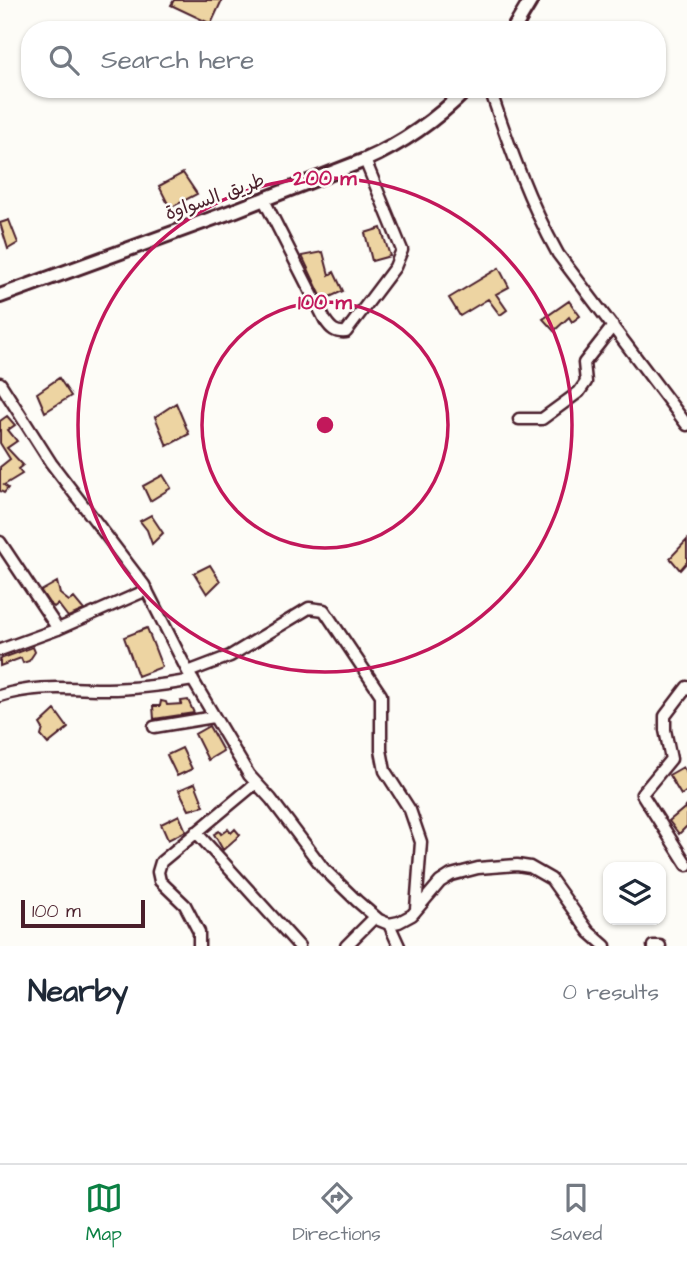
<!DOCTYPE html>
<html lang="en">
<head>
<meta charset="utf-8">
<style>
  :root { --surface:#fff; --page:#f6f6f7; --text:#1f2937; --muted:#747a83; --line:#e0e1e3; --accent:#0b8043 }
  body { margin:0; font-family:"Architects Daughter","Playpen Sans Arabic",sans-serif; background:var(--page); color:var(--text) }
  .controls { position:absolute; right:21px; bottom:21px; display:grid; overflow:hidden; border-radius:14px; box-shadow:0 2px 5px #0004 }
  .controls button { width:63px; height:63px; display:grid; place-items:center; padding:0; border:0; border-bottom:2px solid var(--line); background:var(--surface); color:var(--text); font:35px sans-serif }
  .scale { position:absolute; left:21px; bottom:18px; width:124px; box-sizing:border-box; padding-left:7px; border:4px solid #4a1f2b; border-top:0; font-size:19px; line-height:24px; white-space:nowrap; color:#4a1f2b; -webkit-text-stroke:5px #fdfcf7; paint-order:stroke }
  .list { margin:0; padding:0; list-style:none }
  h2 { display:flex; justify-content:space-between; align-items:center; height:91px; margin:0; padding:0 28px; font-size:30px }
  h2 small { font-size:23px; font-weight:400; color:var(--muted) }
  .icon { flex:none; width:38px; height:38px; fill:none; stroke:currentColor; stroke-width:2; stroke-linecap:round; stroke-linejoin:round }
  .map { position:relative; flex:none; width:687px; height:946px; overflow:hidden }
  .search { position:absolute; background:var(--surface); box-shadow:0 2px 5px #0004; left:21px; right:21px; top:21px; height:77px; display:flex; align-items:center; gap:18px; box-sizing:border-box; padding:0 24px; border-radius:28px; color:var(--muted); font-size:26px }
  .sheet { height:217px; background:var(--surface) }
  nav { display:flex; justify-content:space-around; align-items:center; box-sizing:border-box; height:98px; border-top:2px solid var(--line); background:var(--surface); font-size:19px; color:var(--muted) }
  nav a { display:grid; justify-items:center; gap:4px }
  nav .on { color:var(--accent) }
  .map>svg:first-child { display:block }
</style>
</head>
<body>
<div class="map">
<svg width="687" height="946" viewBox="0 0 687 946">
  <rect width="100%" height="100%" fill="#fdfcf7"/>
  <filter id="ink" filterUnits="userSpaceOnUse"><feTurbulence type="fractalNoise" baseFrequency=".0143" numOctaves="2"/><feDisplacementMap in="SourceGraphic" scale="14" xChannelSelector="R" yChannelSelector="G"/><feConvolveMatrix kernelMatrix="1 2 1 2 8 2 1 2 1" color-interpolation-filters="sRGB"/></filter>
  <g filter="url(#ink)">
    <path fill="#edd4a2" stroke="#4a1f2b" stroke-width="2" d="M174 0H222L211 24 171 5Z
      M183 173 197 194 170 208 159 186Z
      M9 220 18 243 8 249 0 223Z
      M381 228 390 256 372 261 365 233Z
      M323 252 329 275 334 272 343 291 323 300 302 256Z
      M499 268 509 287 496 294 507 310 500 315 488 299 460 316 449 298Z
      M569 301 580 316 572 322 569 317 554 331 543 319Z
      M59 378 71 396 45 412 37 393Z
      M176 403 189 434 167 446 155 417Z
      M7 416 15 425 8 430 17 441 7 448 23 465 18 469 22 474 4 485 8 488 4 493 0 491V467L10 459 0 443V421Z
      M163 475 171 488 150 501 143 486Z
      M151 515 163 533 152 544 147 530 140 521Z
      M687 540V562L680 570 670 558Z
      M210 565 220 581 207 594 194 573Z
      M57 582 60 594 69 601 74 598 84 610 68 617 58 604 54 607 49 603 41 591Z
      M147 628 162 667 138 676 124 637Z
      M33 647 35 652 29 661 23 663 21 658 0 666V659Z
      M188 700 194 713 154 719 153 706H160L161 701 166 702 167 705 182 704 181 701Z
      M55 710 68 728 48 744 41 736 43 729 40 724Z
      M209 726 223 751 208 760 195 734Z
      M182 748 192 769 177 776 167 755Z
      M683 767 687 774V791L681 795 669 775Z
      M195 783 204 806 189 810 179 790Z
      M687 806V826L679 834 669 821Z
      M179 815 186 831 168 840 161 824Z
      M228 829 231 833 235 829 240 835 223 850 214 834 219 831 221 834Z"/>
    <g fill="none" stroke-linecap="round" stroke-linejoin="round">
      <defs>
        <path id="street" d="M490 89C509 146 529 202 558 254L687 425
          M264 200 325 320C331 329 335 333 346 332L395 267 402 250 365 160
          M0 383 51 463 144 585 188 672 249 775 271 799 323 868 357 901 379 920 389 924 399 922 412 915 440 882 451 875 478 868 517 865 530 867 551 879 589 932 605 946
          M519 419H542L579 392 586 382 584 363 613 326
          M0 542 58 629
          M0 650 58 629 147 590
          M188 672 230 656 309 608 324 610 381 695V750L385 771 410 810 421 842 416 909
          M687 687 665 716V730L671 759 642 794 687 865
          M0 696C36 684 70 689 107 689 136 689 164 685 193 680
          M154 727 214 717
          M196 832 299 946
          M389 924 399 946
          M199 946V932L185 905 160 881 158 872 161 862 256 783
          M346 946 375 917
          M653 946H660"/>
        <path id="secondary" d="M513 30 531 0
          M0 296 236 210 365 160C404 143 437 119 467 89"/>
      </defs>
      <use href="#street" stroke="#4a1f2b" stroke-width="15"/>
      <use href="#secondary" stroke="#4a1f2b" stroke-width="18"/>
      <use href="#street" stroke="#fdfcf7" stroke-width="10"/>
      <use href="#secondary" stroke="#fdfcf7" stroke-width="12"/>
    </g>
  </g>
  <g fill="none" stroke="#c2185b" stroke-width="3.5">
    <circle cx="325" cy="425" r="123"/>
    <circle cx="325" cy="425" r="247"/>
  </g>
  <g text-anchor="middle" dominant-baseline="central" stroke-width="5" stroke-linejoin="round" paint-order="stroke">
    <g font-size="19" fill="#4a1f2b" stroke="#fdfcf7">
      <text transform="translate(215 197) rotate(-20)">طريق السواوة</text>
    </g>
  </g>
  <circle cx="325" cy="425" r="10" fill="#c2185b" stroke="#fdfcf7" stroke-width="3.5"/>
  <g font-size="21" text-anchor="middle" font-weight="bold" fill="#c2185b" stroke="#fdfcf7" stroke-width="5" stroke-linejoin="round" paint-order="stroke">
    <text x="325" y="185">200 m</text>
    <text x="325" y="309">100 m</text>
  </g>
</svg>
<div class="controls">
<button><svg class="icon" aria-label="layers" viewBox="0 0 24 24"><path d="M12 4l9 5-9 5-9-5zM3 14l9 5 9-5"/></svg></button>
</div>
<div class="scale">100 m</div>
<div class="search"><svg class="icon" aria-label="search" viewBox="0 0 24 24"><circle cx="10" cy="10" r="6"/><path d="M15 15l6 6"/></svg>Search here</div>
</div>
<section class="sheet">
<h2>Nearby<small>0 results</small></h2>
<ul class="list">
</ul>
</section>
<nav>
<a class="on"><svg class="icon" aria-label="map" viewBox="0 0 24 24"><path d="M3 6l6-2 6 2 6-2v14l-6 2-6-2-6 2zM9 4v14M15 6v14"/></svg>Map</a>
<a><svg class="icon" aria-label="directions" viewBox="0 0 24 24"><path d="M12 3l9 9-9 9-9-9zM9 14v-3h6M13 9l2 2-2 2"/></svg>Directions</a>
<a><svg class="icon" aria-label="saved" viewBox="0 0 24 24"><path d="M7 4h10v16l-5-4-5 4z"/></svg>Saved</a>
</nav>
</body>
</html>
